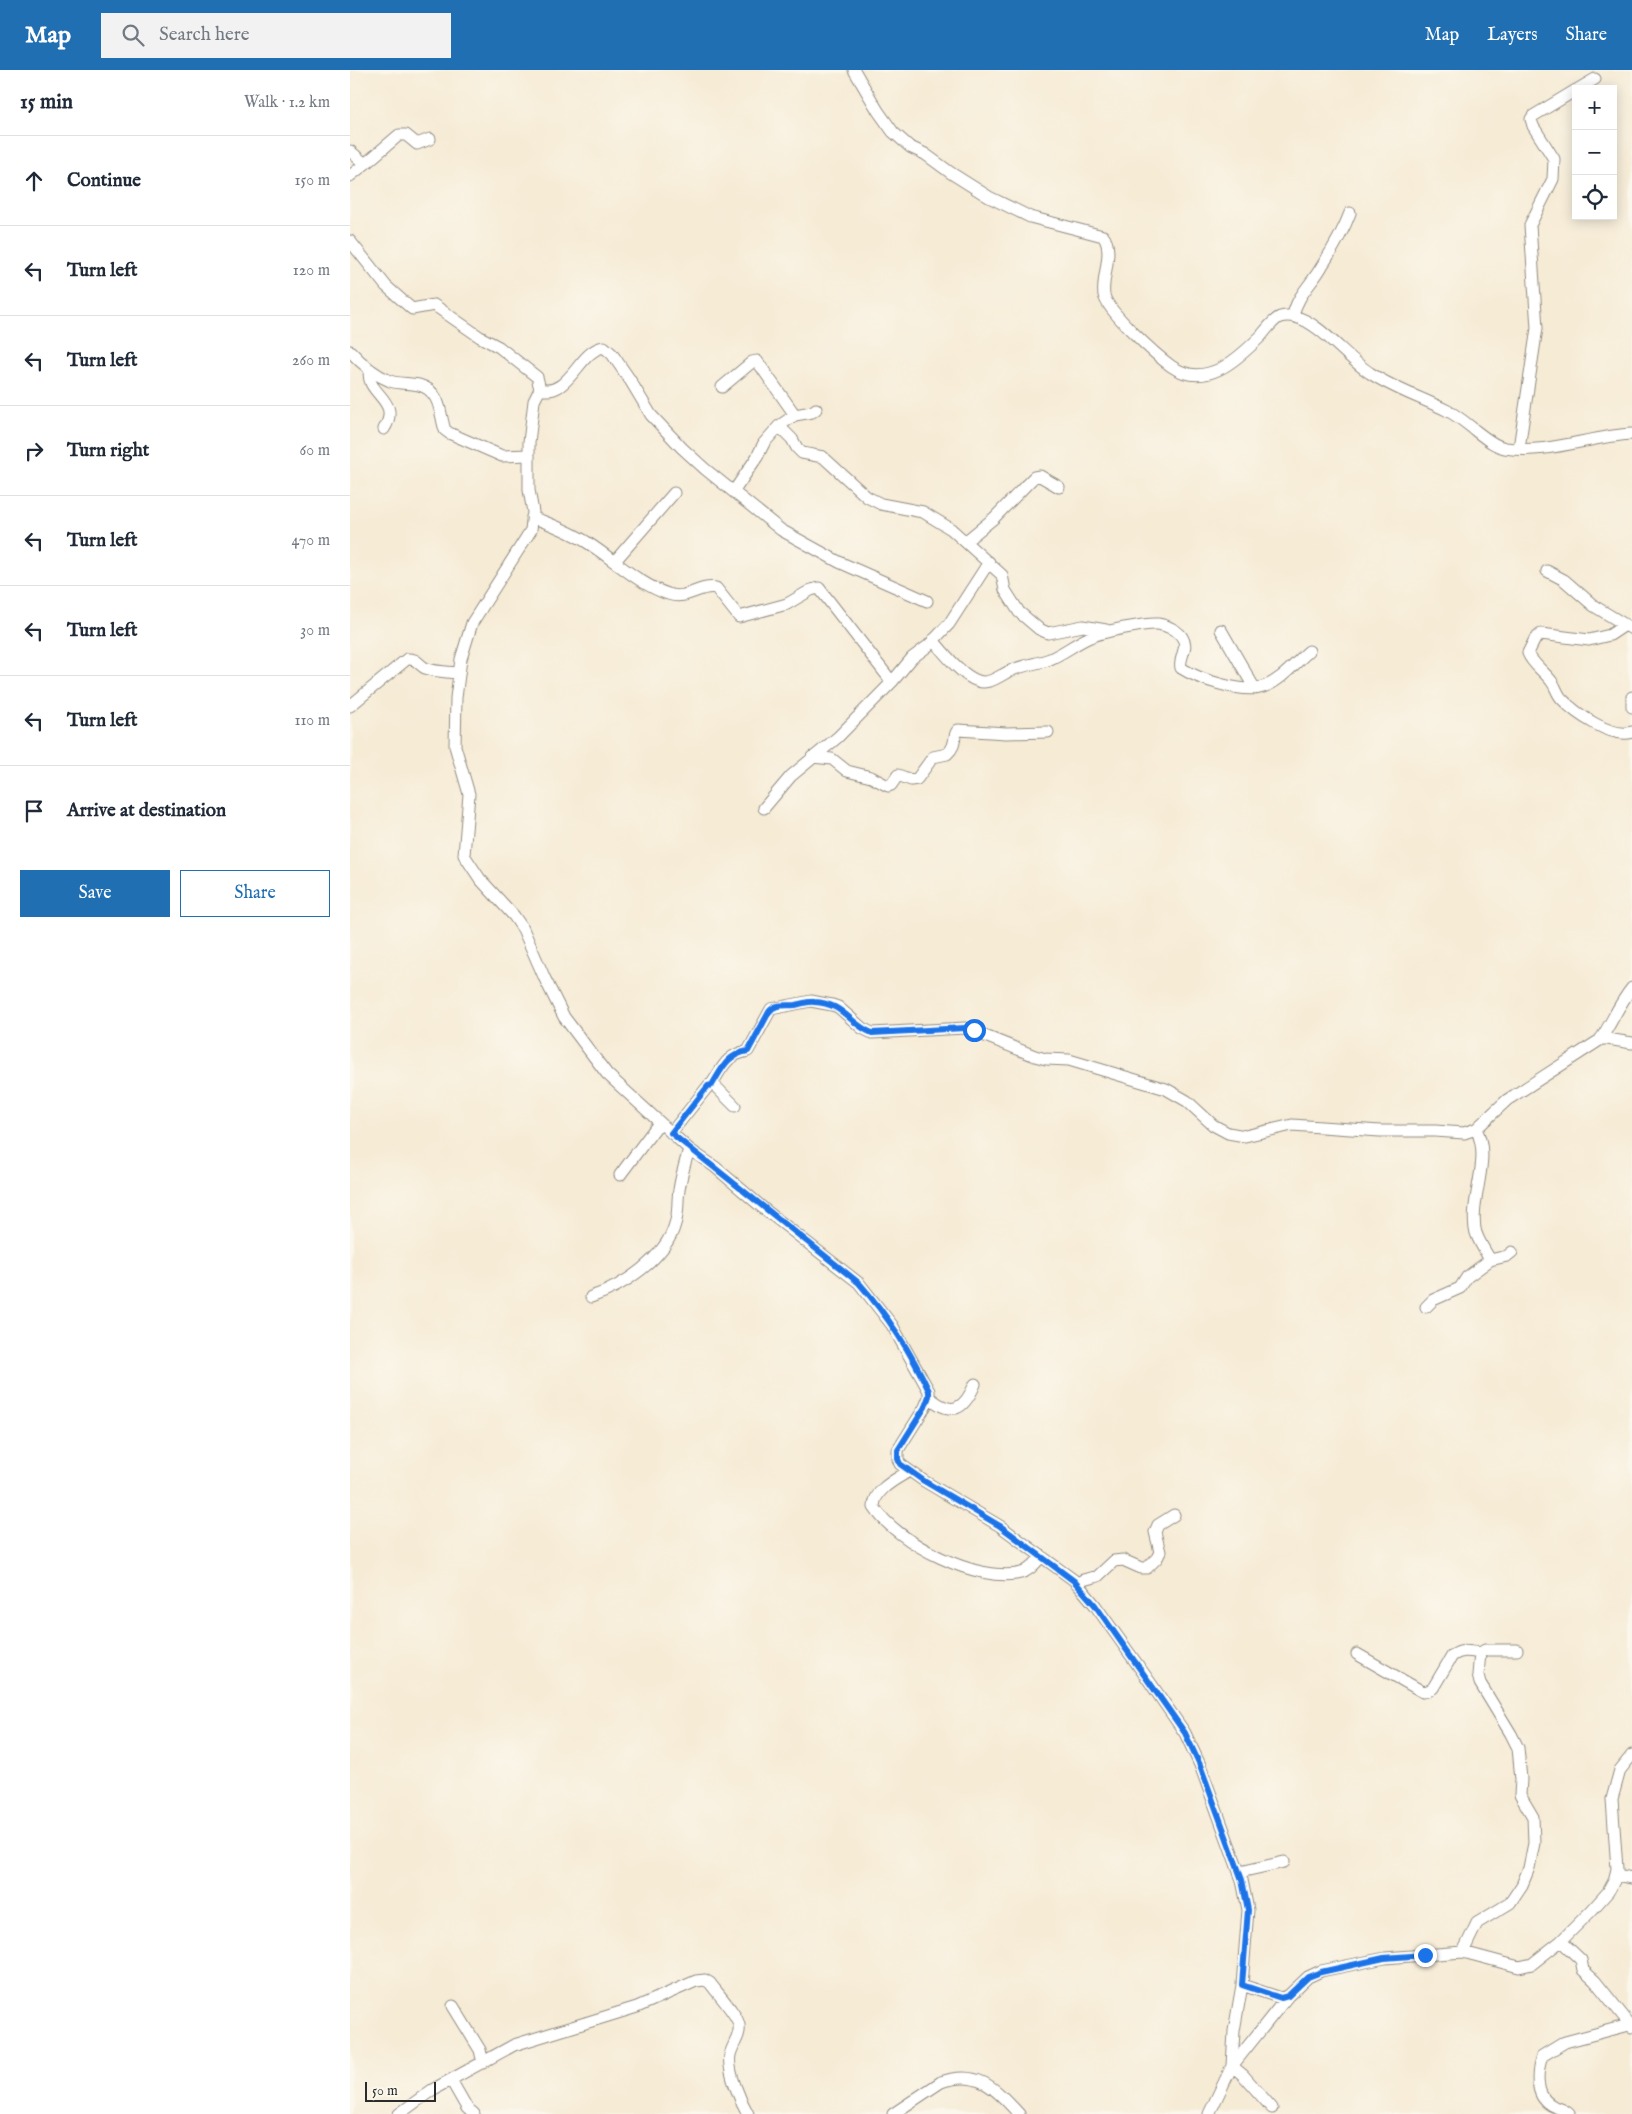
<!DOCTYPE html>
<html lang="en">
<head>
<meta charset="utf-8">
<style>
  :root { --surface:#fff; --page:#f2f2f3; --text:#1f2937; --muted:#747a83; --line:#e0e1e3; --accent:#1f6fb2 }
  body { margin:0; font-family:"IM FELL English",serif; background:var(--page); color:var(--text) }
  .controls { position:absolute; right:15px; top:15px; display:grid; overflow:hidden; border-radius:0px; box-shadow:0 2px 12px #0003 }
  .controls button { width:45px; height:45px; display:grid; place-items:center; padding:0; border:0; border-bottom:1px solid var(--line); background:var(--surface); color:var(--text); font:25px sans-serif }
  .scale { position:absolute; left:15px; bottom:12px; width:71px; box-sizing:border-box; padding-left:5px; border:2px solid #2b2b2b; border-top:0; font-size:14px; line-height:18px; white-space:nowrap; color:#2b2b2b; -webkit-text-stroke:4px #fbf7ec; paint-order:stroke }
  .stop { position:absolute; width:15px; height:15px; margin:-11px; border:4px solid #1a73e8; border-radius:50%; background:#fff }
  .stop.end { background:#1a73e8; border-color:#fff; box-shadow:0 1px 5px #0008 }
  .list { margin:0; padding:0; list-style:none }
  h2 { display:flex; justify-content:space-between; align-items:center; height:65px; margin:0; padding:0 20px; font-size:21px }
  h2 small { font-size:16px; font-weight:400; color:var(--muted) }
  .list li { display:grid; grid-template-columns:32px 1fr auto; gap:15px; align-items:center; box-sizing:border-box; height:90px; padding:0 20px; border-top:1px solid var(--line) }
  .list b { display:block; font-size:19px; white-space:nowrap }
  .list em { font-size:16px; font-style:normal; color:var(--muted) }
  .actions { display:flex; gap:10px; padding:15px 20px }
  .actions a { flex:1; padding:11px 0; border:1px solid var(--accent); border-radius:0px; text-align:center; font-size:18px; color:var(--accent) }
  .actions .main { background:var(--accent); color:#fff }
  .icon { flex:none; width:28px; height:28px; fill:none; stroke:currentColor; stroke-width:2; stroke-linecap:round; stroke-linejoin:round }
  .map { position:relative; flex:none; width:1282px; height:2044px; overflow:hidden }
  header { display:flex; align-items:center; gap:30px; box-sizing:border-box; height:70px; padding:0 25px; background:var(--accent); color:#fff }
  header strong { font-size:24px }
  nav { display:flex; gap:28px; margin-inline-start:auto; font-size:18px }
  .search { width:350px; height:45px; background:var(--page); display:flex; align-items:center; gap:12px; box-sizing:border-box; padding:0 18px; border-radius:0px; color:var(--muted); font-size:19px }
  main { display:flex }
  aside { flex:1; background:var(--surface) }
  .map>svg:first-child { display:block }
</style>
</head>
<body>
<header>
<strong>Map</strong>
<div class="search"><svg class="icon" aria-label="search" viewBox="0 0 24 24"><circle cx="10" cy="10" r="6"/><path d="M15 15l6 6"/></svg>Search here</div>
<nav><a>Map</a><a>Layers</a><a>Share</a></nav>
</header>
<main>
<aside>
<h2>15 min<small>Walk · 1.2 km</small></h2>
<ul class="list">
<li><svg class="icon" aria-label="ahead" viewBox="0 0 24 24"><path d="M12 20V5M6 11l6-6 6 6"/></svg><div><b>Continue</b></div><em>150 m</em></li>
<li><svg class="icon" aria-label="left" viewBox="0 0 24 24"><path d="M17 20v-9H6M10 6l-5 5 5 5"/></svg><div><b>Turn left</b></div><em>120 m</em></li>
<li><svg class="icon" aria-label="left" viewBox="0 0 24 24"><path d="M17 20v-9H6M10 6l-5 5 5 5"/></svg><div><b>Turn left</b></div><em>260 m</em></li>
<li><svg class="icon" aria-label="right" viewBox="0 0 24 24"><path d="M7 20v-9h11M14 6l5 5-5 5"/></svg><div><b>Turn right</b></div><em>60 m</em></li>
<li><svg class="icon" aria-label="left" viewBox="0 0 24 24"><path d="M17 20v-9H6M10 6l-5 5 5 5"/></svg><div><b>Turn left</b></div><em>470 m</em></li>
<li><svg class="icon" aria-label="left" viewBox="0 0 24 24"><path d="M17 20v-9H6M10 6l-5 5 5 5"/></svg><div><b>Turn left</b></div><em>30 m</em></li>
<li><svg class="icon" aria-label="left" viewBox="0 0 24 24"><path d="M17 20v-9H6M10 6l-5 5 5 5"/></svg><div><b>Turn left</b></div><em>110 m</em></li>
<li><svg class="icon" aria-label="arrive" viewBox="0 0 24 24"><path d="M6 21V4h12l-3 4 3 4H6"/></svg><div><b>Arrive at destination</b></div></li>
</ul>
<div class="actions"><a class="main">Save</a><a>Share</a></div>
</aside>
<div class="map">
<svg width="1282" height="2044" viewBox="0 0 1282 2044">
  <rect width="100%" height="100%" fill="#fbf7ec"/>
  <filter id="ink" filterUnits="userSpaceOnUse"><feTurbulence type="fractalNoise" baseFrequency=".02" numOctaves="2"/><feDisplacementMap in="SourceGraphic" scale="10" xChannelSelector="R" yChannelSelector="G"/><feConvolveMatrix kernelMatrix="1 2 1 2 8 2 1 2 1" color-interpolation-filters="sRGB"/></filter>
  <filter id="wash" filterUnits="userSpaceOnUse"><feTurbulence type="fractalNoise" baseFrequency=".0096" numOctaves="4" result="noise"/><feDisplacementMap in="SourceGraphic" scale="20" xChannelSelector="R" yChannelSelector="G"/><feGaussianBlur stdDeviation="1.12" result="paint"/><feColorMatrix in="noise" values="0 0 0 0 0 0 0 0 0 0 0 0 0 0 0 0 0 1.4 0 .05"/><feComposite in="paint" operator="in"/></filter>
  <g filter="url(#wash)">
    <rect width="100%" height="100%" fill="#f6ebd5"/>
  </g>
  <g filter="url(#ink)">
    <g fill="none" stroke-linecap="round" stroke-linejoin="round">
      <defs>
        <path id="minor" d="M504 0 528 41 543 62 560 77 575 84 601 103 639 127 680 147 753 166C765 181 751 207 754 225 757 241 806 285 821 296 855 320 887 290 911 266 916 260 923 250 930 247 934 246 941 246 945 247 968 251 999 290 1020 303 1044 319 1072 328 1098 341 1108 346 1117 354 1126 361 1134 367 1144 376 1155 378 1197 385 1240 366 1282 364
          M1228 19 1245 9
          M0 81 15 94 49 65H56L67 74 80 69
          M0 106 15 94
          M0 171 36 216 62 239 84 235 130 267 149 277 187 307 190 319 184 331 179 372V420L183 442 181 460 122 553 111 589 106 628 105 676 119 724 114 785 130 809 164 846 173 859 195 909 214 947 257 1004 339 1079 365 1097 413 1138 509 1213 542 1255 579 1321V1327L575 1337 548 1380V1389L550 1394 574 1411 650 1456 725 1511 745 1535 797 1608 835 1663 850 1695 892 1810 898 1840 892 1915 884 1961 882 1996 859 2044
          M943 246C947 225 962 214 972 196 983 179 993 162 1000 143
          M0 281C11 293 25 305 40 311 54 316 73 310 83 324 91 333 91 349 95 360L99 363 152 386 179 385
          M20 299C13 324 53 329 34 359
          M372 317 402 292 407 291 445 345
          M190 319C219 328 229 280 254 277L262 284 280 310 301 345 332 378 355 399 431 460 489 492 577 531
          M429 356 442 369 447 378 452 383 473 387 517 427 531 434 573 442 601 459 652 505 655 520 669 542 689 559 698 563 733 556 756 560
          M1169 378 1187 258 1180 155 1203 109 1204 89 1183 56 1181 49 1183 46 1226 20
          M384 421 407 387 414 373 429 356 445 345 462 342 466 339
          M182 447C202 455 220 461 238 473 263 489 290 515 318 524 337 531 350 514 366 518L389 547 437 534 461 520 469 518 542 612
          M616 471 644 448 684 407 690 406 709 417
          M265 491 324 423
          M1197 501 1214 510 1244 536 1282 559
          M1275 555 1260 565 1239 570 1191 564 1185 569 1178 583C1182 594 1195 602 1202 612 1206 617 1207 624 1212 629 1225 643 1262 669 1282 662
          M871 560 905 619
          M583 570C594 583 612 606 628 611 640 615 650 605 660 601 672 595 687 594 700 589 714 583 726 573 740 567 750 562 796 553 808 554 816 555 830 561 833 569 839 578 828 588 831 598 848 609 893 624 913 617 931 611 945 593 959 581
          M1282 627V637
          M0 636 57 589C67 588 68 594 75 598 85 602 99 602 109 603
          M462 687 482 689 497 701 521 707 538 716 541 715 548 705 561 710 567 709 583 687 597 684C608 674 602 666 608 660L656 663 698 662
          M414 738 441 706 488 667 542 612 562 588 578 576 599 554 639 492
          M1251 968 1282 973
          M361 1015C373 997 376 985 398 981L421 939 461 931 482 935 488 937 512 958 522 963 615 958 685 986 696 989 719 990 816 1019 837 1031 863 1055 878 1063 895 1066 942 1055 1030 1061H1085L1114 1063 1126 1059 1157 1030 1250 970C1262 953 1268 935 1282 918
          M321 1063 359 1015 365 1016 385 1036
          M270 1105 309 1053
          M1140 1190 1157 1186 1162 1182
          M241 1227C272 1217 316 1188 325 1154 329 1143 327 1132 329 1120 331 1106 335 1093 339 1079
          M1076 1237 1083 1230 1110 1218 1117 1207 1140 1190C1135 1180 1127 1170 1125 1159 1120 1126 1142 1089 1126 1059
          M579 1327C602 1347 614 1340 625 1314
          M559 1401C547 1409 524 1419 524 1437 547 1473 629 1514 671 1503 680 1501 686 1492 692 1486
          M727 1514 733 1510 748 1506 764 1491 773 1490 791 1498H797L807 1488 810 1482 805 1462 808 1455 824 1445
          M1130 1583 1135 1580H1167
          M1007 1584 1073 1622 1078 1621 1083 1618 1102 1586C1111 1579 1119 1581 1130 1583L1128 1605 1130 1613 1161 1664 1168 1678 1171 1709 1170 1725 1183 1747 1184 1773 1179 1798 1172 1815 1160 1833 1127 1853 1113 1882
          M890 1802 934 1792
          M1266 1805 1282 1808
          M1211 1871 1231 1890 1233 1900 1245 1911 1282 1957
          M892 1915 931 1928 938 1926 958 1907 971 1901 1035 1888 1113 1882 1169 1897 1182 1894 1211 1871 1241 1841 1258 1822 1264 1811 1267 1799 1262 1729 1270 1700 1282 1685
          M103 1936 130 1980 133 1993
          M101 2010 117 2038 124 2044
          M922 2038 893 2005 882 1996 938 1926
          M49 2044 82 2020 164 1975 287 1937 346 1911 355 1910 360 1913C367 1923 387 1944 389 1955 391 1966 382 1975 380 1985 377 2001 390 2030 398 2044
          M543 2044 591 2012C628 1999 645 2018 669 2044
          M1219 2044C1213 2038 1208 2039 1201 2035 1184 2025 1187 2001 1192 1986L1215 1972 1279 1955"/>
      </defs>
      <use href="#minor" stroke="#908b80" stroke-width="13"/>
      <use href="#minor" stroke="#fff" stroke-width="11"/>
    </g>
  </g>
  <g fill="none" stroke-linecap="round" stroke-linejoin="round" filter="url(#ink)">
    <path stroke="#1a73e8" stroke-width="6" d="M624 960 615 958 522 963C499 954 494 933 464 932 458 931 451 934 445 935 435 936 425 933 419 942L398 981C377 985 373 997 362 1015L358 1016 321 1063 509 1213C537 1245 561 1282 579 1321V1326L575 1337 548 1380V1389L550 1394 574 1411 650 1456 724 1511 745 1535 835 1663 850 1695 892 1810 898 1840 892 1915 931 1928 938 1926 958 1907 971 1902 1034 1888 1075 1885"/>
  </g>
</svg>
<div class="controls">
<button>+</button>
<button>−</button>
<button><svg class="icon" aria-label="locate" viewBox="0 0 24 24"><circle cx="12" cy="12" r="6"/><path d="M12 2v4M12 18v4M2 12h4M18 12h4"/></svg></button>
</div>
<div class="scale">50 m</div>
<div class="stop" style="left:624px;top:960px"></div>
<div class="stop end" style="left:1075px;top:1885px"></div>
</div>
</main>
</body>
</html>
